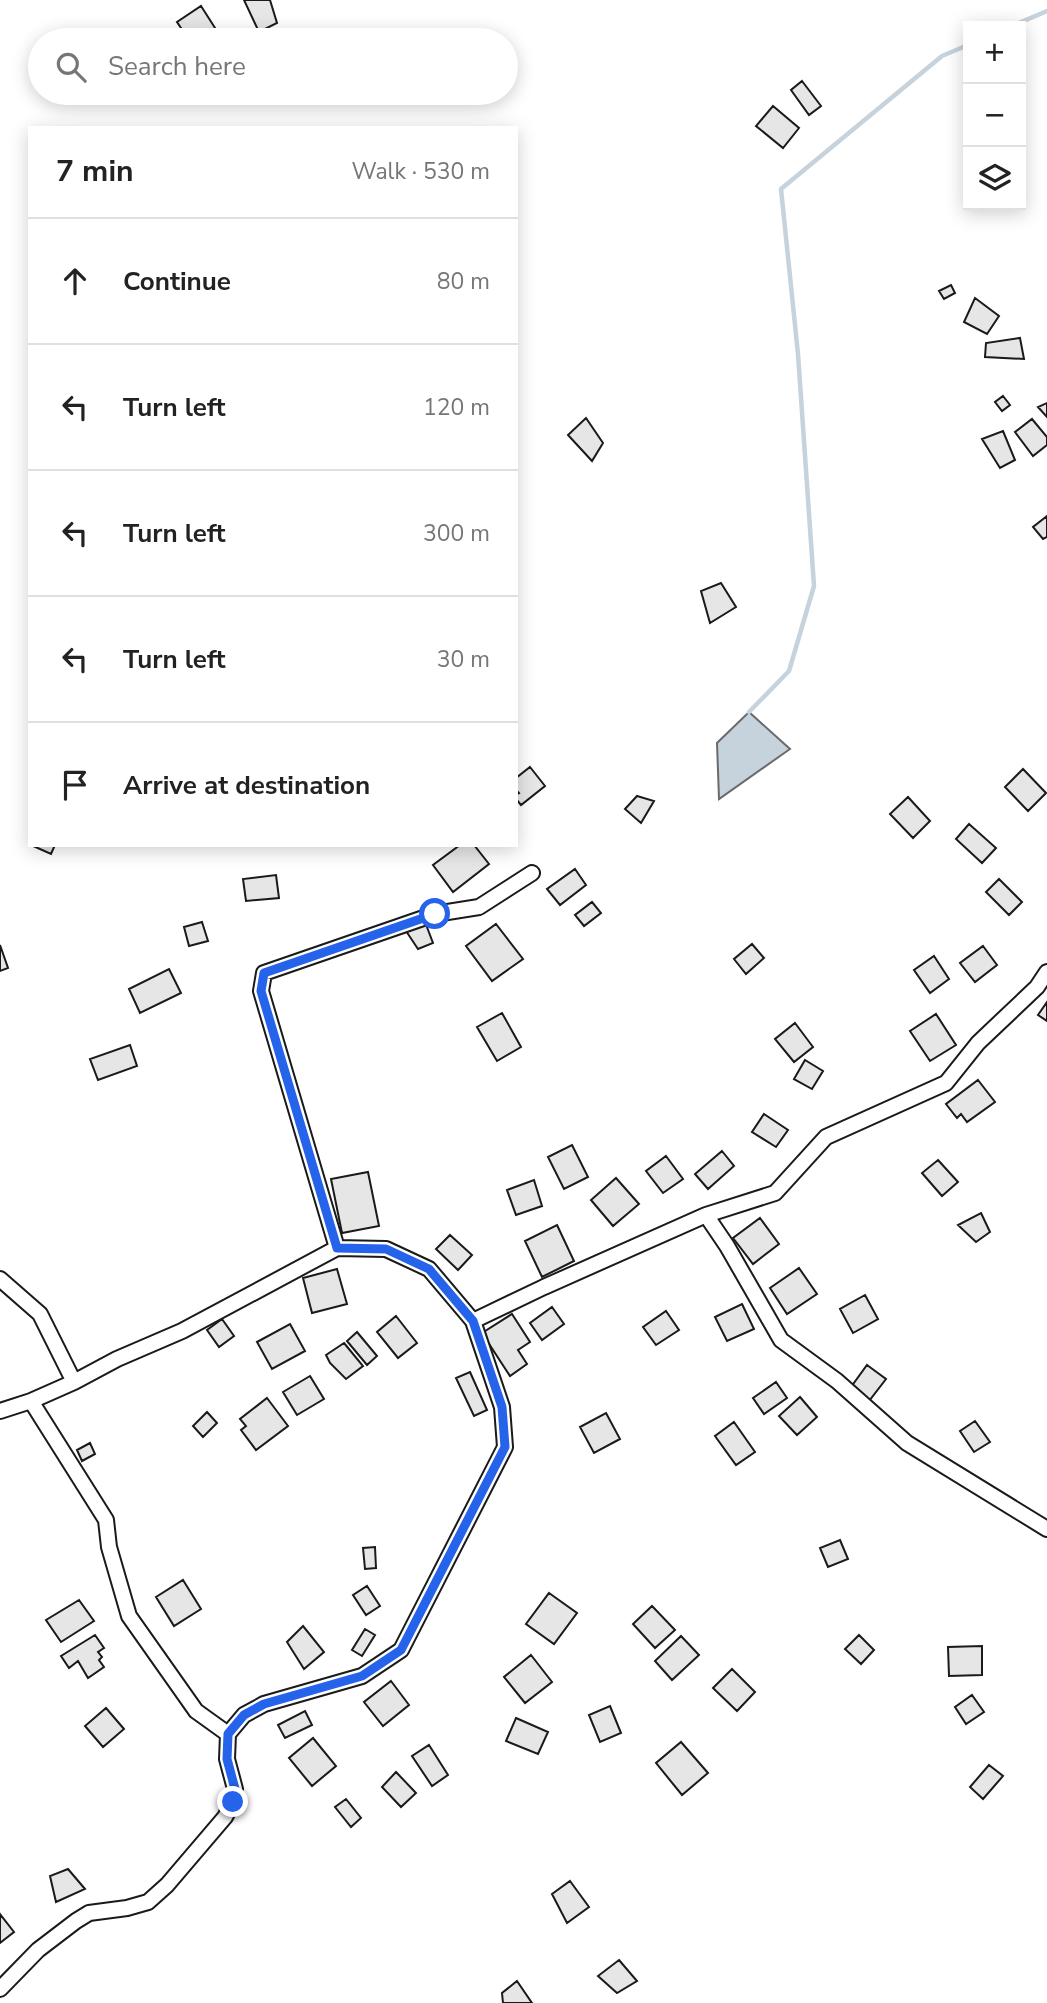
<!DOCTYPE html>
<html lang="en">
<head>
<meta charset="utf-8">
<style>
  :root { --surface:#fff; --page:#f2f2f2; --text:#222; --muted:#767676; --line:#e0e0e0 }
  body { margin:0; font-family:"Nunito Sans",sans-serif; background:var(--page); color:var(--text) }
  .controls { position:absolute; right:21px; top:21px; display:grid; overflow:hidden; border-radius:0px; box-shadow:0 4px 18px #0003 }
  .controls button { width:63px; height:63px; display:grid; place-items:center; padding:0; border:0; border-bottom:2px solid var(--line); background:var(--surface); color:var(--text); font:35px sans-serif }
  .stop { position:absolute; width:21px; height:21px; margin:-16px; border:5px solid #2563eb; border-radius:50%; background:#fff }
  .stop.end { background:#2563eb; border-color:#fff; box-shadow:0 2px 7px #0008 }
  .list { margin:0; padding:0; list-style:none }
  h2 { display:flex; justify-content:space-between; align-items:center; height:91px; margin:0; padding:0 28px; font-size:30px }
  h2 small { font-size:23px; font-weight:400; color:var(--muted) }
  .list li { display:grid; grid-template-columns:46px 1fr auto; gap:21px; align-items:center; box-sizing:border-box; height:126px; padding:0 28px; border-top:2px solid var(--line) }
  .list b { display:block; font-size:26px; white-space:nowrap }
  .list em { font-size:23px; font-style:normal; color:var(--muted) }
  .icon { flex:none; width:38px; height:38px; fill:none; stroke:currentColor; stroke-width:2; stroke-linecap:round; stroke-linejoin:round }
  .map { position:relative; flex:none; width:1047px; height:2003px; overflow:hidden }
  .search { position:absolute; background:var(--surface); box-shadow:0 4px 18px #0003; left:28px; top:28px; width:490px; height:77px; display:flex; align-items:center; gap:18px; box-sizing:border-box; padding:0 24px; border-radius:38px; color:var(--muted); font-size:26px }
  .panel { position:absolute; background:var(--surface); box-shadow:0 4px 18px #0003; left:28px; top:126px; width:490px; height:721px; border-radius:0px }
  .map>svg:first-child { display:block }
</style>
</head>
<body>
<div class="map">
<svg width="1047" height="2003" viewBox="0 0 1047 2003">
  <rect width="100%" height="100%" fill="#fff"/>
  <path fill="#c6d2dc" stroke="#6a6a6a" stroke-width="2" d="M749 712 790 749 719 799 717 743Z"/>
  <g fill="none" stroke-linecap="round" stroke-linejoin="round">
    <path stroke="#c6d2dc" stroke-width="4.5" d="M1012 26 1047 11
      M749 712 789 671 814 586 798 354 781 189 942 56 968 45"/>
  </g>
  <path fill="#e6e6e6" stroke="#1a1a1a" stroke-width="2" d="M244 0H270L277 23 259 32Z
    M201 6 217 31 206 40H189L177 22Z
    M802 81 821 106 809 115 791 90Z
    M773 106 799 128 783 148 756 126Z
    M951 285 955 293 944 299 939 291Z
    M975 298 999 316 987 334 964 322Z
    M1020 338 1024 359 985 357 986 343Z
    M1003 396 1010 405 1002 411 995 402Z
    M1047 403V417L1038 407Z
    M586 418 603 443 592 461 568 435Z
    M1032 419 1047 437V445L1033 456 1015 432Z
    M1003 431 1015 460 1000 468 982 439Z
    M1047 516V537L1043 539 1033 527Z
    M721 583 736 607 710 623 701 591Z
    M530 767 545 786 521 805 516 799V795L519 793 516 790V778Z
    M1023 769 1046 793 1028 811 1005 787Z
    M637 796 654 801 641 823 625 809Z
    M908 797 930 821 913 838 890 814Z
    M969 824 996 848 982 863 956 839Z
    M31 845H55L51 854Z
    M460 845H474L489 864 453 892 433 865Z
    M575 869 586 885 560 905 547 889Z
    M276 875 279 898 246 901 243 879Z
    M999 879 1022 902 1009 915 986 892Z
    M592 902 601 913 584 926 575 915Z
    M202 922 208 941 189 946 184 927Z
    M425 922 433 943 418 949 406 931Z
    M496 924 523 959 492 981 466 946Z
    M752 944 764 958 746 974 734 959Z
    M0 945 8 968 0 971Z
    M983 946 997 965 975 982 960 963Z
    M934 956 949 979 930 993 914 970Z
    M169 969 181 993 140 1013 129 989Z
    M1047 1002V1021L1038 1015Z
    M502 1013 521 1047 497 1061 477 1027Z
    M936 1014 956 1045 930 1061 910 1031Z
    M795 1023 813 1047 794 1062 775 1039Z
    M130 1045 137 1066 98 1080 90 1059Z
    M805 1060 823 1071 812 1089 794 1079Z
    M978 1080 995 1102 967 1122 961 1114 957 1118 946 1104Z
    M764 1114 788 1130 776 1147 752 1132Z
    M572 1145 588 1177 564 1189 548 1157Z
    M722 1151 734 1166 708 1189 695 1174Z
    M666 1156 683 1179 663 1193 646 1171Z
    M938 1160 958 1182 942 1196 922 1173Z
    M368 1172 379 1226 342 1233 331 1179Z
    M616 1178 639 1204 613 1226 591 1200Z
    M534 1180 542 1206 516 1215 507 1190Z
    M981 1213 990 1232 976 1242 958 1225Z
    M760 1218 779 1244 753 1264 733 1238Z
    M557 1225 574 1261 542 1277 525 1241Z
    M450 1235 472 1255 458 1270 436 1249Z
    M799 1268 817 1294 787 1314 770 1288Z
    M337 1269 347 1304 312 1313 303 1278Z
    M865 1295 878 1319 853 1333 840 1309Z
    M742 1304 754 1329 727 1341 715 1317Z
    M552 1307 564 1324 542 1340 530 1323Z
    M666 1311 679 1330 656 1345 643 1327Z
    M512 1314 530 1342 518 1350 527 1364 510 1376 482 1333Z
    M396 1316 417 1343 398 1358 377 1332Z
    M222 1319 234 1336 219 1347 207 1330Z
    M290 1324 305 1351 272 1369 257 1342Z
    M357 1332 377 1356 367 1365 347 1341Z
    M344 1343 363 1366 346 1379 330 1363 326 1355Z
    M867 1365 886 1379 869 1401 851 1387Z
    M470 1372 487 1410 474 1416 456 1378Z
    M310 1376 324 1399 297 1415 283 1392Z
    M776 1382 787 1398 764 1414 753 1398Z
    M800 1397 817 1417 797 1435 779 1416Z
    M267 1398 288 1426 256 1450 241 1430 246 1426 240 1419Z
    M207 1412 217 1423 203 1437 193 1426Z
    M606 1413 620 1439 594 1453 580 1427Z
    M975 1421 990 1442 974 1452 960 1431Z
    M734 1422 755 1452 736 1465 715 1436Z
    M90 1443 95 1454 82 1461 77 1450Z
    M840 1540 848 1559 828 1567 820 1548Z
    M375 1547 376 1568 365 1569 363 1548Z
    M183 1580 201 1609 174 1626 156 1597Z
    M367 1586 380 1606 366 1615 353 1595Z
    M549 1593 577 1613 554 1644 526 1624Z
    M79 1600 94 1621 61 1642 46 1620Z
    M652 1606 675 1630 655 1648 633 1624Z
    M303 1626 324 1652 304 1669 287 1642Z
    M365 1629 375 1635 362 1656 352 1650Z
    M95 1635 104 1648 98 1652 102 1657 99 1660 104 1667 88 1678 78 1661 69 1668 61 1656Z
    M859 1635 874 1650 861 1664 845 1649Z
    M681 1636 699 1655 672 1680 655 1661Z
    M982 1646V1675L949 1676 948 1647Z
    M531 1655 552 1682 525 1703 504 1677Z
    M732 1669 755 1692 737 1711 713 1688Z
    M391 1681 409 1705 383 1726 364 1702Z
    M972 1695 984 1712 966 1724 955 1707Z
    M610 1706 621 1733 600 1742 589 1715Z
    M106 1708 124 1729 103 1747 85 1726Z
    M305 1711 312 1725 285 1738 278 1725Z
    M516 1718 548 1732 538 1754 506 1741Z
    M313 1738 336 1766 312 1786 289 1758Z
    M681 1742 708 1773 682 1795 656 1763Z
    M429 1745 448 1775 432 1786 412 1756Z
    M989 1765 1003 1776 983 1799 970 1787Z
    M396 1772 416 1793 401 1807 382 1787Z
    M346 1799 361 1818 351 1827 335 1807Z
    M68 1869 85 1889 56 1902 50 1876Z
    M570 1881 589 1907 567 1923 552 1894Z
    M0 1914 14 1932 0 1943Z
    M619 1960 637 1981 617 1993 598 1976Z
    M517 1981 532 2003H503L502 1993Z"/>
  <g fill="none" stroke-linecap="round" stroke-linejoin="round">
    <defs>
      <path id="minor" d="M706 1215 727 1246 781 1340 837 1381 907 1443 1047 1529
        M337 1248 261 991 264 973 435 914 479 907 532 873
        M0 1279 40 1314 74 1382
        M31 1401 106 1520 109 1547 129 1616 196 1711 228 1734
        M0 1411 31 1401 74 1382 117 1359 182 1331 337 1248 386 1249 429 1269 473 1321
        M0 1989 38 1950 76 1921 89 1913 127 1908 148 1902 167 1885 225 1817 233 1802 235 1789 227 1759 228 1734 244 1715 264 1704 362 1676 401 1650 505 1447 502 1407 473 1321 544 1287 706 1215 775 1193 826 1137 946 1083 978 1043 1037 987 1047 972"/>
    </defs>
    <use href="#minor" stroke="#1a1a1a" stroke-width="18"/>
    <use href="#minor" stroke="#fff" stroke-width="14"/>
  </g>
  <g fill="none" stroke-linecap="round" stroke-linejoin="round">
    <path stroke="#2563eb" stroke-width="9" d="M233 1802 235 1789 227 1759 228 1734 244 1715 264 1704 362 1676 401 1650 505 1447 502 1407 473 1321 429 1269 386 1249 337 1248 261 991 264 973 435 914"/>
  </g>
</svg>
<div class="controls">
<button>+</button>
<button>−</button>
<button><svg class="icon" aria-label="layers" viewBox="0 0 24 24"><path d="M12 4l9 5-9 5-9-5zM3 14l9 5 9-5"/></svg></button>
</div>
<div class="stop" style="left:435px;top:914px"></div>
<div class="stop end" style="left:233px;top:1802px"></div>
<div class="search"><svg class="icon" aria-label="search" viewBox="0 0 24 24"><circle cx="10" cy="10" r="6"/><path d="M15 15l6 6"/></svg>Search here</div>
<section class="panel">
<h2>7 min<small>Walk · 530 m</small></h2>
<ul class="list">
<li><svg class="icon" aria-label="ahead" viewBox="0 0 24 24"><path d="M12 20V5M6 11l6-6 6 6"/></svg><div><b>Continue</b></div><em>80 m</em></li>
<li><svg class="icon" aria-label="left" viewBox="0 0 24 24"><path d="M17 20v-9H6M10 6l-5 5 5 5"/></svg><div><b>Turn left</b></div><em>120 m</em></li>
<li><svg class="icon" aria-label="left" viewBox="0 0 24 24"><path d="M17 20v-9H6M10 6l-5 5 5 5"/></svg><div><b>Turn left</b></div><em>300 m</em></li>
<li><svg class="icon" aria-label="left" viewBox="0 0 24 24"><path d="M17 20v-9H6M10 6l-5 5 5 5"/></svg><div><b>Turn left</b></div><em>30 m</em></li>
<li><svg class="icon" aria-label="arrive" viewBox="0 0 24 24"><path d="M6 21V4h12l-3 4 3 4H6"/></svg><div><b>Arrive at destination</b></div></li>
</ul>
</section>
</div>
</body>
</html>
